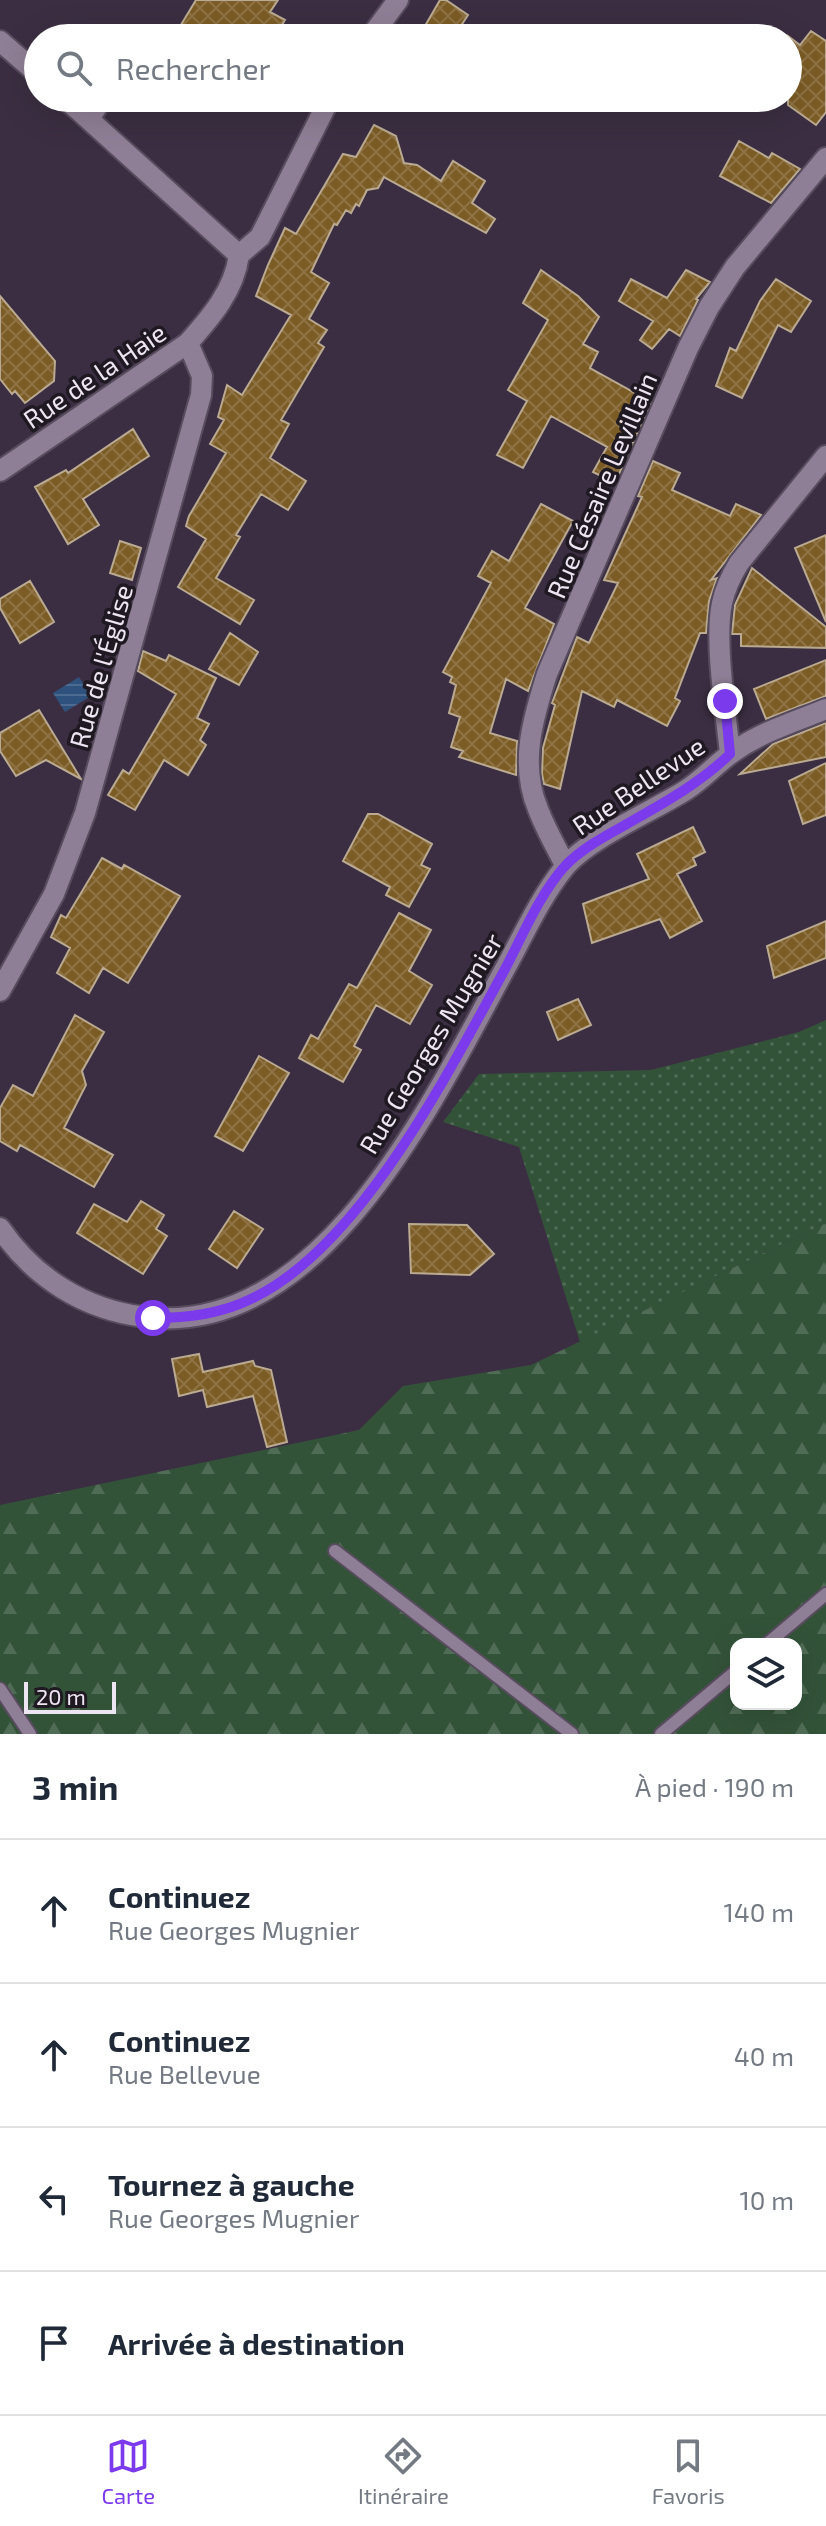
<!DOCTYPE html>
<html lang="fr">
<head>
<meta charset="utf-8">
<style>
  :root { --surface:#fff; --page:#f6f6f7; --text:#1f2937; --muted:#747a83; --line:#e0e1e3; --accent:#7c3aed }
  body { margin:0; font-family:"Exo 2",sans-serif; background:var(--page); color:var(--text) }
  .controls { position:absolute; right:24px; bottom:24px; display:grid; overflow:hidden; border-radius:16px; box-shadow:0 8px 32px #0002 }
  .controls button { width:72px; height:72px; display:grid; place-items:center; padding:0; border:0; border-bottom:2px solid var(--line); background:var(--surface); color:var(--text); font:40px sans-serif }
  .scale { position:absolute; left:24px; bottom:20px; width:92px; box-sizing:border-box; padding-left:8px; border:4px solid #eee5f2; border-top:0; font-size:22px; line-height:28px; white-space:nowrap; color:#eee5f2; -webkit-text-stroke:6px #1f1922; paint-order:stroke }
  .stop { position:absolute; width:24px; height:24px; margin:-18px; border:6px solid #7c3aed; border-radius:50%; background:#fff }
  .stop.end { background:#7c3aed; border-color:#fff; box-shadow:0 2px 8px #0008 }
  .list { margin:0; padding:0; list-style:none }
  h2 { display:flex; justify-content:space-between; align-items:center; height:104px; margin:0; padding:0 32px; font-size:34px }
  h2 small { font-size:26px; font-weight:400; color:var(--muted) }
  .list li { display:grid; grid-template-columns:52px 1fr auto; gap:24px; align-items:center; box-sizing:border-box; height:144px; padding:0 32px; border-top:2px solid var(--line) }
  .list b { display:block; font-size:30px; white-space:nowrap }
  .list p { margin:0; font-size:26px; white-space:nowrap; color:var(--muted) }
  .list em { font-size:26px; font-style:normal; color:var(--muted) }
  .icon { flex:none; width:44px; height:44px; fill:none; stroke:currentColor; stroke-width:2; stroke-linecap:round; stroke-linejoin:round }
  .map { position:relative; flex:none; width:826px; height:1734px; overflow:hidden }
  .search { position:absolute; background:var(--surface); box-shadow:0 8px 32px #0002; left:24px; right:24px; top:24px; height:88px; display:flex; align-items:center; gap:20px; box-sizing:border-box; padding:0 28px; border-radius:44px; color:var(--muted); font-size:30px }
  .sheet { height:680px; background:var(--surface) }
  nav { display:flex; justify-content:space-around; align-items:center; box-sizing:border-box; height:112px; border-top:2px solid var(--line); background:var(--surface); font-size:22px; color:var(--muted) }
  nav a { display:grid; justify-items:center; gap:4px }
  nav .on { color:var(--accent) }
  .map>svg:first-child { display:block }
</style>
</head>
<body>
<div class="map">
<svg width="826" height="1734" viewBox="0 0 826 1734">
  <defs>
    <pattern id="grass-dots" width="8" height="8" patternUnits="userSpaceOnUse" patternTransform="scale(2)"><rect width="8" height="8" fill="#335339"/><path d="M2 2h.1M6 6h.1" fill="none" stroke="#516c56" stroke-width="1.8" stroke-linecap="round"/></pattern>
    <pattern id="forest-firs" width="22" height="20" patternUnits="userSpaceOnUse" patternTransform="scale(2)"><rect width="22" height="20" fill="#335339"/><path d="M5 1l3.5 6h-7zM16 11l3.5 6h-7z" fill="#516c56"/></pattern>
    <pattern id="water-rules" width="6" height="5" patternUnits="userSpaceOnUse" patternTransform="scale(2)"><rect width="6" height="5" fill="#2f517d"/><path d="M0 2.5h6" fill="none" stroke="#4d6a90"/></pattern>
    <pattern id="building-cross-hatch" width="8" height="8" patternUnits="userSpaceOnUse" patternTransform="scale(2)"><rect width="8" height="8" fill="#7c5c25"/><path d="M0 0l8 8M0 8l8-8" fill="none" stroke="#8f7345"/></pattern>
  </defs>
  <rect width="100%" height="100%" fill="#3b2e42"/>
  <path fill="url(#grass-dots)" d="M826 1020V1223L580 1342 519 1147 443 1122 479 1074 651 1070 799 1032Z"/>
  <path fill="url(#forest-firs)" fill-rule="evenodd" d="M826 1223V1734H0V1505L359 1430 403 1386 531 1365ZM736 1644H796V1704H736Z"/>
  <path fill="url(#water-rules)" d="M79 677 91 696 65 712 53 693Z"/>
  <path fill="url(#building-cross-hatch)" stroke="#baaa91" stroke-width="2" d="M196 0H278L270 12 285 20 274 38H173Z
    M440 0H446L468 15 453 38H444L425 26Z
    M811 31 826 41V112L816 125 788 105V36L800 45Z
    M374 125 396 136 404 163 417 165 441 181 453 161 485 181 472 203 495 219 486 233 384 177 378 188 367 190 359 206 356 204 351 213 346 210 337 225 334 224 311 272 329 283 309 319 327 330 318 343 324 347 281 420 289 424 270 458 306 481 288 510 261 494 236 535 240 537 216 578 254 600 240 624 178 587 206 539 186 526 189 516 226 453 210 444 224 420 218 417 227 385 242 395 291 315 256 296 268 265 285 228 296 234 343 154 356 157Z
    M739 141 769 158 772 153 800 169 771 203 720 176Z
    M541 270 578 296 599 317 583 344 598 352 590 368 651 402 615 483 593 472 607 447 551 416 523 468 497 455 527 401 508 390 548 320 523 303Z
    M686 270 710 282 696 299 698 300 680 336 669 329 652 349 640 340 653 321 619 301 631 279 667 298Z
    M776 279 811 301 791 332 778 325 742 398 716 386 730 348 736 351 760 301Z
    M0 296 55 361 54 381 25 403 15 391 12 394 0 379Z
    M133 429 149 456 83 499 99 525 68 544 35 487 66 470 68 473Z
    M653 461 680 473 672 490 730 516 736 504 761 515 711 580 717 578 709 601 706 633H700L675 698 680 701 667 726 617 700 614 707 582 691 560 789 544 784 542 774 543 748 555 705 552 703 577 637 589 643 618 583 604 580 642 497 638 496Z
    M541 504 573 521 525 608 554 624 528 691 506 679 490 733 517 741 516 775 459 757 463 751 451 747 460 717 449 713 456 685 450 682 452 677 443 672 491 583 478 576 492 551 509 561Z
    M826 535V622L795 548Z
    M120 541 141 548 132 580 110 573Z
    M752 568 826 627V648L741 646V634H732L735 605Z
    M30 581 54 622 20 643 0 608V599Z
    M230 633 258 652 239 685 209 669Z
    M143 651 166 661 169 655 216 678 197 718 209 724 200 740 206 745 188 775 164 760 135 810 108 795 123 770 129 774 176 694 138 671Z
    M826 660V696L766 719 754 689Z
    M39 710 81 779 46 760 16 776 0 751V733Z
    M826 723V757L740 774 773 744Z
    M826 763V815L803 824 789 781Z
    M368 814H378L432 844 421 865 430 869 409 907 386 895 390 887 343 861Z
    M693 827 705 852 693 858 696 865 677 874 702 921 670 938 660 919 592 943 583 904 649 879 637 854Z
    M102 858 122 869 124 865 180 896 128 983 103 968 89 993 57 973 70 948 51 937 61 915 66 918Z
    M399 913 431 930 409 971 432 985 410 1024 376 1005 354 1046 361 1050 343 1082 299 1058 311 1035 318 1039 349 984 357 988Z
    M826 921V958L774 978 767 946Z
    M578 999 591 1025 558 1040 547 1012Z
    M75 1015 104 1032 82 1071 86 1085 64 1128 113 1155 94 1187 20 1145 17 1151 0 1141V1108L13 1085 33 1096Z
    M259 1056 289 1073 243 1151 215 1136Z
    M141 1201 164 1215 156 1229 167 1236 143 1274 77 1233 94 1204 127 1222Z
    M234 1211 263 1229 237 1268 209 1249Z
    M409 1224 467 1225 494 1254 470 1275 411 1273Z
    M199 1354 203 1372 253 1361 255 1366 271 1370 287 1442 267 1447 253 1396 207 1407 203 1390 179 1396 172 1359Z"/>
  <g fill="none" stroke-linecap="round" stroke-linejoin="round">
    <defs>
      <path id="lane" d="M92 122 107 98
        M335 1551 572 1734
        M767 1644 826 1594
        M0 1689 30 1734
        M661 1734 736 1671"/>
      <path id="street" d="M370 38 398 0
        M0 41 38 74
        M65 98 239 255
        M0 471 188 343C211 317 234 291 239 255L260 237 330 98
        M730 754C726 713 714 641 722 603 725 589 731 576 739 563L826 456
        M565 865C556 847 545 828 538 809 519 764 533 718 547 674L688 348 709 307 735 267 826 158
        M0 991 54 894 85 813 201 395 202 376 188 343
        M0 1228C34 1278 85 1310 145 1317 323 1339 435 1096 506 967 524 934 540 898 564 868 587 839 653 811 686 790 703 779 716 764 733 752 761 732 794 722 826 709"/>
    </defs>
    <use href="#lane" stroke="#574c5d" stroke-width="16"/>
    <use href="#street" stroke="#574c5d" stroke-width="24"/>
    <use href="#lane" stroke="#8f7f96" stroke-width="12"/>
    <use href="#street" stroke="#8f7f96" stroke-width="20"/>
  </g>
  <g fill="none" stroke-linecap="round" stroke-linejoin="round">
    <path stroke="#7c3aed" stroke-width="10" d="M153 1318C188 1318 221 1314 253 1298 361 1246 448 1073 504 971 522 937 539 895 565 866 581 849 605 836 625 825 662 804 699 784 730 754L725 701"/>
  </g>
  <g text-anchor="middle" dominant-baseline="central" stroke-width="7" stroke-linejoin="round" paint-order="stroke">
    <g font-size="26" fill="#eee5f2" stroke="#1f1922">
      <text transform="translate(94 375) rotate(-34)">Rue de la Haie</text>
      <text transform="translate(601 485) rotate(-67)">Rue Césaire Levillain</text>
      <text transform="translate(100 666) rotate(-74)">Rue de l'Église</text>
      <text transform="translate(638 785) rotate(-34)">Rue Bellevue</text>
      <text transform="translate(430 1043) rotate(-59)">Rue Georges Mugnier</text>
    </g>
  </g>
</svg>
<div class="controls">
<button><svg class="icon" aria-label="layers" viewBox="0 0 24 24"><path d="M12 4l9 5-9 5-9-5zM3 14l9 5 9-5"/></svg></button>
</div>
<div class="scale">20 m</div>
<div class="stop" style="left:153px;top:1318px"></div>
<div class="stop end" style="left:725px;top:701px"></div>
<div class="search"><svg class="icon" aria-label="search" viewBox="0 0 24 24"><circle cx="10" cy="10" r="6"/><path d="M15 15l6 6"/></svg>Rechercher</div>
</div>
<section class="sheet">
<h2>3 min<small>À pied · 190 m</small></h2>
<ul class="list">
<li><svg class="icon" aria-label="ahead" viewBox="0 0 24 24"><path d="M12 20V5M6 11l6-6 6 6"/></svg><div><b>Continuez</b><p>Rue Georges Mugnier</p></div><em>140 m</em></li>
<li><svg class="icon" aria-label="ahead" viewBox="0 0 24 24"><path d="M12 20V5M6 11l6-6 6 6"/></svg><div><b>Continuez</b><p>Rue Bellevue</p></div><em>40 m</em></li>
<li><svg class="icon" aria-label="left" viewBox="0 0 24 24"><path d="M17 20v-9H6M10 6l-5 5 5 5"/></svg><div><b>Tournez à gauche</b><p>Rue Georges Mugnier</p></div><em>10 m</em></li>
<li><svg class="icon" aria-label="arrive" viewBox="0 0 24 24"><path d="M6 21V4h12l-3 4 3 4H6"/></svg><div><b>Arrivée à destination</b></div></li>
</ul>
</section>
<nav>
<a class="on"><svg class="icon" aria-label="map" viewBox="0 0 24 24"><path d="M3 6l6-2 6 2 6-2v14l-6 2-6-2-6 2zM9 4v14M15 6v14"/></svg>Carte</a>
<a><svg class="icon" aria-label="directions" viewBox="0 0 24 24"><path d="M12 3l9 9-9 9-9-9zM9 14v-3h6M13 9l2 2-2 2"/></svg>Itinéraire</a>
<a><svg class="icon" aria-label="saved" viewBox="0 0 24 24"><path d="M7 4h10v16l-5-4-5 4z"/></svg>Favoris</a>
</nav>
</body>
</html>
